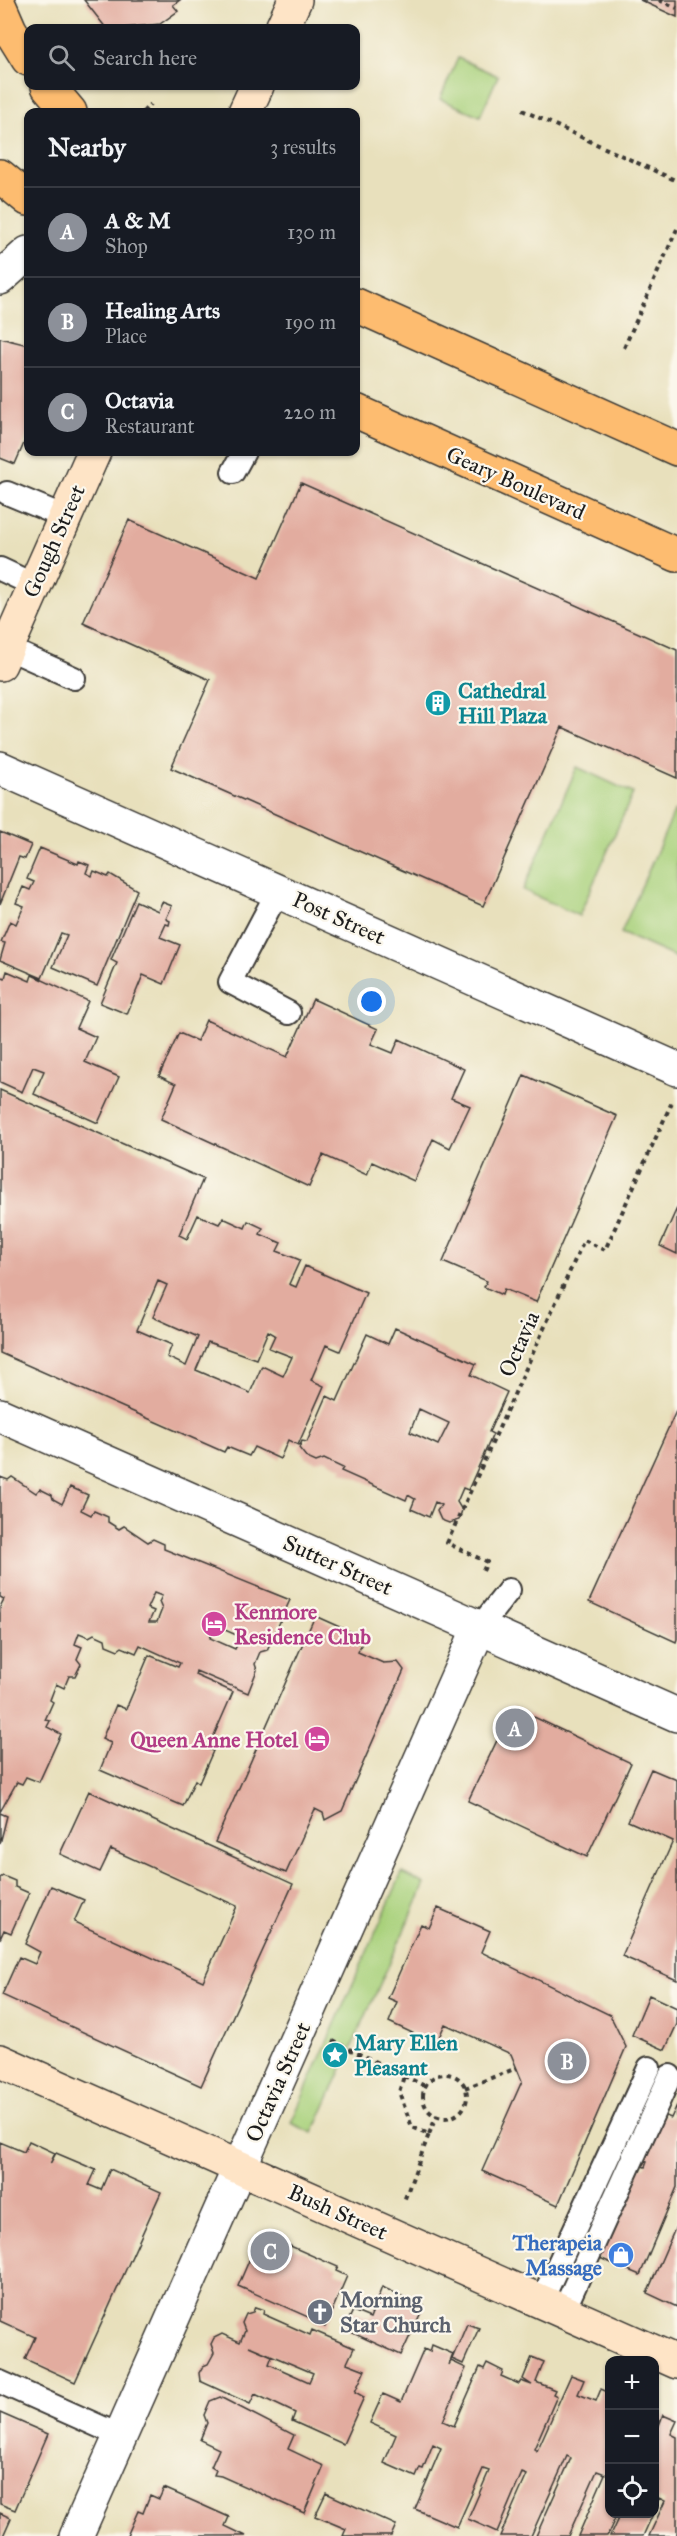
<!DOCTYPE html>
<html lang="en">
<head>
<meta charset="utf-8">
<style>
  :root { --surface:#171b24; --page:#20242c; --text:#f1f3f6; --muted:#9ea1a6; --line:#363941; --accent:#8c9099 }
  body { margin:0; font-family:"IM FELL Great Primer",serif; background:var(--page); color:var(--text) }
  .controls { position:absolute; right:18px; bottom:18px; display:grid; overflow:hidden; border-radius:12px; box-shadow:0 2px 4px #0004 }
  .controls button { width:54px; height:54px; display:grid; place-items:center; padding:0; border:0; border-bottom:2px solid var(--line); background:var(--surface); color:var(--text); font:30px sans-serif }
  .you { position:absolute; left:372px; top:1002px; width:21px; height:21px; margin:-15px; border:4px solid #fff; border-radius:50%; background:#1a73e8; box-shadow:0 0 0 9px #1a73e833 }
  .badge { display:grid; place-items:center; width:39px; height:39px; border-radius:50%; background:var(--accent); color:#fff; font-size:20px; font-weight:700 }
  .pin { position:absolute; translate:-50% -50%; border:3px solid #fff; box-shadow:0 2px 6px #0006 }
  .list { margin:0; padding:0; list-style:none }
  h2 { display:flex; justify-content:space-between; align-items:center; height:78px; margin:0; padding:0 24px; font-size:26px }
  h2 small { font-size:20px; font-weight:400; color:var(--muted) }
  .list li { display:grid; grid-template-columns:39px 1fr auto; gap:18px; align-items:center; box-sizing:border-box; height:90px; padding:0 24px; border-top:2px solid var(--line) }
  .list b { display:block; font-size:22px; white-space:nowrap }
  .list p { margin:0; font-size:20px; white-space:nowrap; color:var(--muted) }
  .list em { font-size:20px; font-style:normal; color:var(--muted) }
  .icon { flex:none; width:33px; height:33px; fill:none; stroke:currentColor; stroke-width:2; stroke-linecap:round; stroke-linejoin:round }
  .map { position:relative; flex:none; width:677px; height:2536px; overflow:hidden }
  .search { position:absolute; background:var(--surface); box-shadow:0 2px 4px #0004; left:24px; top:24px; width:336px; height:66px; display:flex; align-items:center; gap:15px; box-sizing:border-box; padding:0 21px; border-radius:12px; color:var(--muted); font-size:22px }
  .panel { position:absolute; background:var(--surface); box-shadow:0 2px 4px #0004; left:24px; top:108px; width:336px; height:348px; border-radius:12px }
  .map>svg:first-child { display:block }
</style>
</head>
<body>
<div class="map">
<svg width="677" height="2536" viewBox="0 0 677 2536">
  <rect width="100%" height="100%" fill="#fbf7ec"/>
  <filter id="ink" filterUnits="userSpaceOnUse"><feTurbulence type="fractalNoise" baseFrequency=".0167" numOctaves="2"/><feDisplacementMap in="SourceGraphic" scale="12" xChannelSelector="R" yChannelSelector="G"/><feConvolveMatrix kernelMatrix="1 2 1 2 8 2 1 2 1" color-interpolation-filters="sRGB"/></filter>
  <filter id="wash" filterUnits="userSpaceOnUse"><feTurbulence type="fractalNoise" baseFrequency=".008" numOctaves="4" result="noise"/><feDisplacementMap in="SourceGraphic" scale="24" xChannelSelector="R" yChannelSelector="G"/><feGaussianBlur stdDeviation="1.35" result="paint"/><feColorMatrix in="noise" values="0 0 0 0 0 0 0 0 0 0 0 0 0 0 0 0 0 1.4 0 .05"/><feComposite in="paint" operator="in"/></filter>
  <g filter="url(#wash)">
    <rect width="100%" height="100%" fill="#e8e0bc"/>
    <path fill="#a9d17c" stroke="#62764c" stroke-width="1.5" d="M458 58 498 76 480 116 440 99Z
      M577 767 633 793 579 916 523 890Z
      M675 810 677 811V958L621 933Z
      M402 1873 425 1884 313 2133 291 2123Z"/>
    <g id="blocks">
      <path fill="#e2ac9f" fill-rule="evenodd" d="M84 0H180L173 5 178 11 160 24 123 28H106Z
        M640 0H677V17L653 6Z
        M0 338 28 345V434L15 464 0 458Z
        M301 483 677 650V778L562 727 483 906 171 768 210 680 83 623 129 520 259 578Z
        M0 832 31 845 25 859 19 857 0 904Z
        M40 848 78 864 79 861 89 865 86 873 92 876 94 871 108 877 110 874 137 890 97 986 53 967 67 935 61 933 42 978 0 960 5 943 1 942 10 921 16 924 24 906 16 903 23 887 30 890 34 882 27 879Z
        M136 901 158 911 162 902 172 906 166 919 170 921 169 925 166 924 160 937 180 945 164 984 143 975 127 1014 100 1003 117 963 111 960Z
        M7 971 30 981 32 975 88 1001 76 1028 96 1037 85 1062 119 1077 98 1123 34 1094 44 1071 33 1067 22 1092 0 1082V976L5 978Z
        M313 999 378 1029 371 1044 393 1053 399 1039 464 1069 451 1098 470 1106 450 1148 433 1139 414 1181 372 1162 367 1175 323 1155 309 1187 161 1119 176 1084 159 1076 179 1033 197 1041 206 1020 287 1057Z
        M524 1075 617 1116 536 1302 504 1289 502 1295 484 1287 487 1281 443 1262Z
        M0 1090 203 1179 179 1235 187 1239 198 1215 219 1224 223 1218 245 1228 248 1221 263 1228 260 1234 281 1243 277 1251 300 1260 289 1284 296 1287 305 1266 366 1293 340 1351 326 1345 311 1380 324 1386 298 1445 288 1440 280 1459 254 1447 249 1456 227 1447 224 1452 0 1353ZM158 1281 167 1285 153 1317 198 1337 186 1366 167 1357 172 1345 137 1330ZM268 1331 275 1335 269 1348 292 1357 283 1376 262 1366 250 1393 196 1370 208 1342 256 1359Z
        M677 1208V1254L660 1246Z
        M395 1328 476 1364 471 1375 507 1392 489 1432 493 1434 468 1490 463 1488 457 1502 462 1510 459 1520 449 1523 441 1520 437 1511 441 1505 435 1502 429 1517 411 1509 415 1499 408 1495 406 1500 341 1471 343 1468 324 1459 316 1462 307 1458 299 1448 302 1441 307 1442 327 1396 337 1401 367 1334 388 1344ZM419 1409 449 1423 438 1445 410 1432Z
        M677 1409V1639L676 1642 589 1602Z
        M0 1477 8 1480 12 1477 36 1493 40 1489 52 1495 53 1499 62 1504 70 1487 88 1495 81 1510 91 1515 94 1511 108 1517V1522L119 1529 124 1526 148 1542 153 1539 164 1544V1549L179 1555 290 1600 267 1650 260 1652 255 1664 257 1670 248 1693 196 1671 195 1675 233 1692 208 1749 213 1751 199 1783 195 1780 183 1806 100 1770 111 1743 102 1739 116 1705 126 1709 149 1655 178 1667 180 1663 140 1645 136 1653 122 1647 118 1650 106 1645 105 1639 94 1634 89 1637 79 1633 75 1644 82 1647 77 1659 81 1664 75 1676H69L64 1688 56 1684 50 1700 53 1702 45 1720 50 1721 47 1727 61 1734 39 1782 26 1777 22 1784 17 1782 0 1812V1607L4 1599 0 1597ZM154 1593 162 1596 159 1602 162 1609 157 1622H149L154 1611 147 1608ZM216 1626 241 1637 235 1649 210 1638Z
        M315 1616 364 1638 358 1652 383 1663 398 1662 404 1670 342 1811 325 1820 323 1813 315 1809 286 1873 215 1842Z
        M513 1707 631 1763 587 1857 468 1801Z
        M651 1769 677 1780V1980L622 1956 673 1841 628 1821Z
        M89 1791 293 1884 201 2086 2 1995 19 1957 35 1964 40 1952 25 1944 51 1886 84 1900 74 1922 203 1981 237 1906 111 1849 100 1872 60 1854Z
        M0 1813 7 1816 0 1844Z
        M3 1876 15 1881V1887L29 1893 11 1933 4 1930 0 1939V1878Z
        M438 1908 490 1931 481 1952 610 2015 626 2047 558 2205 482 2171 522 2081 511 2054 445 2024 436 2044 389 2022 397 2002 388 1998 421 1924 429 1928Z
        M649 1995 677 2008V2024L665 2050 632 2035Z
        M677 2105V2187L640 2275 595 2256 634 2163 645 2167 647 2162 636 2158 656 2112 671 2118Z
        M29 2141 55 2153 50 2164 56 2153 96 2170 89 2185 101 2190 110 2169 161 2192 75 2382 25 2359 35 2337 0 2321V2142L24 2152Z
        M677 2224V2307L647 2293Z
        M261 2233 338 2267 336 2271 347 2276 325 2327 314 2322 315 2320 238 2286Z
        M382 2287 424 2306 401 2355 344 2329 353 2311 370 2318Z
        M255 2307 264 2310 263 2314 310 2335 312 2330 354 2348 347 2363 365 2370 355 2392 364 2397 343 2444 292 2421 295 2413 255 2394 250 2404 200 2381 199 2373 203 2366 208 2364 214 2353 211 2344 214 2338 222 2334 240 2342 245 2331 242 2323 246 2314 253 2312ZM249 2346 313 2373 309 2382 269 2364 272 2356Z
        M467 2324 479 2328 463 2364 452 2359Z
        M432 2345 453 2354 449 2365 451 2361 466 2368 443 2421 454 2426 480 2367 484 2369 487 2363 503 2371 501 2376 519 2384 521 2381 532 2385 523 2379 532 2357 544 2362 536 2382 555 2390 553 2394 557 2396 534 2449 537 2451 571 2375 584 2380 578 2394 596 2401 601 2389 610 2393V2514H617L607 2536H578L605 2474 597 2471 568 2536H536L571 2458 567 2456 531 2536H500L527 2475 522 2473 497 2532 468 2519 489 2471 483 2469 457 2527 415 2509 441 2448 433 2444 423 2469 420 2468 416 2477 384 2463 396 2435 370 2423 383 2394 401 2402 424 2349 430 2352Z
        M220 2397 294 2435 288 2449 324 2466 304 2513 221 2476 214 2475 216 2470 211 2467 219 2449 200 2440 207 2423 204 2415 210 2401Z
        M0 2413 48 2434 15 2510 0 2504Z
        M663 2415 677 2421 671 2434 677 2437V2536H649L665 2501 659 2498 654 2510V2427L658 2428Z
        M164 2488 229 2517 225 2526 246 2536H127L138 2511 143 2513 150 2495 159 2499Z
        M326 2493 396 2525 391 2536H343L346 2529 315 2516Z
        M0 2513 11 2518 3 2536H0Z
        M620 2514H653L643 2536H610Z"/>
    </g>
  </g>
  <g filter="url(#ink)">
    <use href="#blocks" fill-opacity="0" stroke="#3b3934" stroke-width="1.5"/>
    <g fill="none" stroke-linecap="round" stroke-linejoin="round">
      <defs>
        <path id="service" d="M233 472 244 452
          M7 493 65 517
          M0 569 34 585
          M7 648 74 678
          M278 891 230 982 289 1013
          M479 1628 509 1590
          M541 2302 649 2068
          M563 2312 670 2076
          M0 2382 121 2436"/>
        <path id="minor" d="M0 278 28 253
          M76 2536 479 1628"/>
        <path id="tertiary" d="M0 768 677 1069
          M0 1415 677 1715"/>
        <path id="secondary" d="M282 28 295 0
          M245 112 257 86
          M0 664 94 452
          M0 2061 677 2362"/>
        <path id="primary" d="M0 7 10 30 28 59
          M48 86 70 112
          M0 176 28 199
          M356 305 677 449
          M356 411 677 555"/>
      </defs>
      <use href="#service" stroke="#3b3934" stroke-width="26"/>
      <use href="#minor" stroke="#3b3934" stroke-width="36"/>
      <use href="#tertiary" stroke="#3b3934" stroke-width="36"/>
      <use href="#secondary" stroke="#3b3934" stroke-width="36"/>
      <use href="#primary" stroke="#3b3934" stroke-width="36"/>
      <path stroke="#3b3934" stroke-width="4" stroke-dasharray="4.5 4.5" stroke-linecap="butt" d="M659 0 677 8
        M522 110 677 181
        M143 112 150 104
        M624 348 677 229
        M483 1571 487 1562 447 1543 584 1240 605 1250 672 1102
        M333 2041 404 2076 399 2092 412 2127 429 2134 404 2201
        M423 2096a22 22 0 1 1 44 0a22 22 0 1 1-44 0Z
        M404 2076 425 2086
        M465 2088 517 2068
        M429 2134 437 2115"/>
      <use href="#service" stroke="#fff" stroke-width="22"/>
      <use href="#minor" stroke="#fff" stroke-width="33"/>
      <use href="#tertiary" stroke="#fff" stroke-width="33"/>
      <use href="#secondary" stroke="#fee4c6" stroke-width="33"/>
      <use href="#primary" stroke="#fdbc70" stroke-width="33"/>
    </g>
  </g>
  <defs>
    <symbol id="building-disc" viewBox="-11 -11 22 22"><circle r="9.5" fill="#0f9aa8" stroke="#fbf7ec"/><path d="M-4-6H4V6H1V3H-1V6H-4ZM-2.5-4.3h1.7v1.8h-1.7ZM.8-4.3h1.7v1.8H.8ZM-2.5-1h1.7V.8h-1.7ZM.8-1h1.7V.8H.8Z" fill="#fff"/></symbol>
    <symbol id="hotel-disc" viewBox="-11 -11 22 22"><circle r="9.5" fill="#d1479c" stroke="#fbf7ec"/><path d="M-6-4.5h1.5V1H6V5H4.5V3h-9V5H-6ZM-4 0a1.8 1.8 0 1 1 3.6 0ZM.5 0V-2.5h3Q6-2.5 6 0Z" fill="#fff"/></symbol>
    <symbol id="sight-disc" viewBox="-11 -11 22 22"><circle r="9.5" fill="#0f9aa8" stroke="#fbf7ec"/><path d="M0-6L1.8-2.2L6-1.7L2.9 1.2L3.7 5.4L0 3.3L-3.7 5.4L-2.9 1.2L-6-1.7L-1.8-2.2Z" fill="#fff"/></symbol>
    <symbol id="shop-disc" viewBox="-11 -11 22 22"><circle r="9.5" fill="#3f7fe0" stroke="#fbf7ec"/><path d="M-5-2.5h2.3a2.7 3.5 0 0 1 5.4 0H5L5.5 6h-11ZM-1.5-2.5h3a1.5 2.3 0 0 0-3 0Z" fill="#fff"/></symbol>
    <symbol id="church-disc" viewBox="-11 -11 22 22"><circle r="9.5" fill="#6b7280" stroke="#fbf7ec"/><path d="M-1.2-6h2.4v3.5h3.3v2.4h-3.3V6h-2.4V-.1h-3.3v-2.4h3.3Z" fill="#fff"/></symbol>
  </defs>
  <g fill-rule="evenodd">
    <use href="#building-disc" x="423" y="688" width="30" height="30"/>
    <use href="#hotel-disc" x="199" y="1609" width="30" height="30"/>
    <use href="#hotel-disc" x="302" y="1724" width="30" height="30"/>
    <use href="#sight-disc" x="320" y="2040" width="30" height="30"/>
    <use href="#shop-disc" x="606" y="2240" width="30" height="30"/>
    <use href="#church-disc" x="305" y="2297" width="30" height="30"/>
  </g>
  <g text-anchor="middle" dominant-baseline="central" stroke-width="4.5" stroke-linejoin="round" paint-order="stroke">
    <g font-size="22" fill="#1c1c1c" stroke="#fbf7ec">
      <text transform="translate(516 483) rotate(24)">Geary Boulevard</text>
      <text transform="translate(54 541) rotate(-66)">Gough Street</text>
      <text transform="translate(339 918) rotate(24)">Post Street</text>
      <text transform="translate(519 1344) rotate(-66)">Octavia</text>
      <text transform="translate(338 1565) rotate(24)">Sutter Street</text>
      <text transform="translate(278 2082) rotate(-66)">Octavia Street</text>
      <text transform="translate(338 2212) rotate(24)">Bush Street</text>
    </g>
    <g font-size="22" font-weight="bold" fill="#0d838f" stroke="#fbf7ec" text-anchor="start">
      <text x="458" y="690">Cathedral<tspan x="458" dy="25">Hill Plaza</tspan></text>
      <text x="354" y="2042">Mary Ellen<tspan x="354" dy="25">Pleasant</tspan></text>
    </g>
    <g font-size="22" font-weight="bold" fill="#b23c85" stroke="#fbf7ec" text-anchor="start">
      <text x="234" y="1611">Kenmore<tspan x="234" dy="25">Residence Club</tspan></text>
      <text x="298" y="1739" text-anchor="end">Queen Anne Hotel</text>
    </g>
    <g font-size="22" font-weight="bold" fill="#366cbe" stroke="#fbf7ec" text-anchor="end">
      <text x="602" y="2242">Therapeia<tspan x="602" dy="25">Massage</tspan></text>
    </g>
    <g font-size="22" font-weight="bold" fill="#5b616d" stroke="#fbf7ec" text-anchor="start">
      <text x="340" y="2299">Morning<tspan x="340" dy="25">Star Church</tspan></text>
    </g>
  </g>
</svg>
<div class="controls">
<button>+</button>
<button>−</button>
<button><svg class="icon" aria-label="locate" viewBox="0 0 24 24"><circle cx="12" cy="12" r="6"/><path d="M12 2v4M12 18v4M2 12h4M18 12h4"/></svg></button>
</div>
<div class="you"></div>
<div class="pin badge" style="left:515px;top:1728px">A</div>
<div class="pin badge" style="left:567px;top:2061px">B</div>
<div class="pin badge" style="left:270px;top:2251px">C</div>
<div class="search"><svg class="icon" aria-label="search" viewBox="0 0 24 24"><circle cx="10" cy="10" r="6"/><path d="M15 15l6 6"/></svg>Search here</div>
<section class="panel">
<h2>Nearby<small>3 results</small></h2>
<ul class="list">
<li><span class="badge">A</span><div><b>A &amp; M</b><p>Shop</p></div><em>130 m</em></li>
<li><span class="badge">B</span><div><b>Healing Arts</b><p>Place</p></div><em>190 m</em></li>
<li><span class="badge">C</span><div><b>Octavia</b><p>Restaurant</p></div><em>220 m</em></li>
</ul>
</section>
</div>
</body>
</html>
